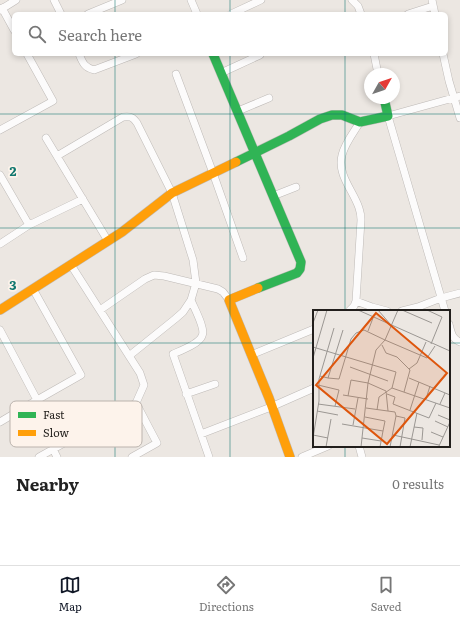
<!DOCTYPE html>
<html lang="en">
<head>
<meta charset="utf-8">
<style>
  :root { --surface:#fff; --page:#f2f2f2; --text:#222; --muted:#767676; --line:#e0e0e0; --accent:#111827 }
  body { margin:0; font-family:Literata,serif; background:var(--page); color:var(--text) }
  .compass { position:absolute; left:364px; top:68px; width:36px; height:36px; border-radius:50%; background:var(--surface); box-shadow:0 2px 6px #0003; rotate:50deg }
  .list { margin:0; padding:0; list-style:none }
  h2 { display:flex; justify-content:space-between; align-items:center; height:52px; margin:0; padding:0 16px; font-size:17px }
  h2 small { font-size:13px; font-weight:400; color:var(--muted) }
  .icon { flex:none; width:22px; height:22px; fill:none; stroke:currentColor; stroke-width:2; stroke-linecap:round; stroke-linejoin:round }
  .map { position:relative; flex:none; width:460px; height:457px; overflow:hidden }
  .search { position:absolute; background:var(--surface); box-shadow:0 2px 6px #0003; left:12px; right:12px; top:12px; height:44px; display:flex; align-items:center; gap:10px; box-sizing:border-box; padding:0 14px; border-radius:6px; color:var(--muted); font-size:15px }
  .sheet { height:108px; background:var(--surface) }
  nav { display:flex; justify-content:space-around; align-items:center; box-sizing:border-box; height:56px; border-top:1px solid var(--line); background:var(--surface); font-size:11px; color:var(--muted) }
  nav a { display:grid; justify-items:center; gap:2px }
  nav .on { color:var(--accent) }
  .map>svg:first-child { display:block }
</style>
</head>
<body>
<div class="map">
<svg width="460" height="457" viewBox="0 0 460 457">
  <rect width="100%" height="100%" fill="#ece7e2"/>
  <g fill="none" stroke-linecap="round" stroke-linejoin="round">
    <defs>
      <path id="street" d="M54 0 61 14
        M191 0 197 14
        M352 0 358 6 361 14
        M432 0 435 14
        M2 8 14 30
        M0 10 16 0
        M88 14 122 0
        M231 14 261 0
        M408 14 433 6
        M79 54C83 63 84 67 94 70L136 54
        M374 54 378 74
        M443 54 449 81 460 118
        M221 73 260 55
        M176 74 213 173 243 258
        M238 111 269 98
        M0 130 53 101 27 54
        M46 138 108 241
        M57 156 123 117C130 116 133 117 137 123L172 193 193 260 196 283 191 300 183 312 175 319 129 356
        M0 175 29 225
        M273 196 296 187
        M0 244 29 225 83 199
        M33 289 81 375 37 400
        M191 300C194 308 206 329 202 336 199 344 180 351 173 354L209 457
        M356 301 372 307 387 311
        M100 310 145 279 154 275 164 276 218 289 223 292 229 300
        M349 311 354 306 356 301 361 220C361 216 360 211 359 208 353 190 337 175 342 155 345 143 354 132 360 122
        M402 311 418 307 441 298 460 293
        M445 311 388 116 460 96
        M449 324C451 332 452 339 460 342
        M0 330 37 400 0 422
        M251 355 314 329
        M186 394 215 384
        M201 434 271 407 314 388
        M359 446 362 457
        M53 449 57 457
        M39 457 136 403 144 385 140 373 71 265
        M132 457 157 443 136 403
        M302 457 328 446"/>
      <path id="fast" d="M213 54 301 262 300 269 297 273 258 288
        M236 162 289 136 320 119 332 115H342L360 122 388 116 384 98"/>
      <path id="slow" d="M258 288 229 300 269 398 290 457
        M0 310 122 232 172 193 236 162"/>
    </defs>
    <use href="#street" stroke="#bebab7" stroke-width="8"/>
    <use href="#fast" stroke="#bebab7" stroke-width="10"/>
    <use href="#slow" stroke="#bebab7" stroke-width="10"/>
    <use href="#street" stroke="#fcfbfb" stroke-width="7"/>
    <use href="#fast" stroke="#30b455" stroke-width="9"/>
    <use href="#slow" stroke="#ff9f0a" stroke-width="9"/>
  </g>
  <path fill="none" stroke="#0f766e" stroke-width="1" stroke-opacity="0.55" d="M115 0V14M230 0V14M345 0V14M115 54V457M230 54V457M345 54V311M0 114H460M0 228H460M0 343H314M449 343H460M345 446V457"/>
  <g transform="translate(313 310)">
    <rect width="137" height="137" fill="#ece7e2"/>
    <path fill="none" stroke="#9b9793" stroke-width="1" d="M45 0 137 41M65 0 78 15M85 0 72 30 114 48 122 36M89 0 119 13M114 0 129 7 118 34M0 13 5 0M55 21 60 8M69 35 73 43 84 47 97 60 91 82M0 37 83 62 79 78 137 98M0 48 14 0M37 57 75 71M96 59 104 53 113 32M7 66 15 68 30 20M15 68 26 69 38 29 43 23 51 20 72 30 63 40 55 73 48 137M96 68 137 85M5 75 26 80 22 96M74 84 82 87 80 94 116 108 123 93M30 85 55 89M35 86 38 70 55 73 73 81 75 101M113 89 117 76M5 94 42 99M127 94 132 83M53 98 82 102 83 106 77 137M64 100 66 87 79 78M97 100 106 72M4 101 25 105M125 105 137 110M83 106 92 108 87 137M52 107 72 111 70 121M122 111 135 117M29 114 70 121 67 137M40 115 45 88M101 117 110 118 109 130M118 122 130 127M0 125 15 128M80 125 126 135M0 128 6 91V69L21 18M49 128 68 131M126 136 137 112M13 137 18 109M97 137 104 103"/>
    <path fill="#de560d" fill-opacity="0.15" stroke="#de560d" stroke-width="2" d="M63 3 134 63 74 134 3 75Z"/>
    <rect width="137" height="137" fill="none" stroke="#221f1c" stroke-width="2"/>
  </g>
  <rect x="10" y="401" width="132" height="46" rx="6" fill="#fdf3eb" stroke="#bbb3ad" stroke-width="1"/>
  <rect x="18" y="412" width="18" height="6" fill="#30b455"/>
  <rect x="18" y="430" width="18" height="6" fill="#ff9f0a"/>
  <g font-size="11" fill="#221f1c">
    <text x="43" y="419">Fast</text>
    <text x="43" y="437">Slow</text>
  </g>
  <g font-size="13" text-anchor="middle" font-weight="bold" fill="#0f766e" stroke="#fdf3eb" stroke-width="3.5" stroke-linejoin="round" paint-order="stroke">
    <text x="13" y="176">2</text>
    <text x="13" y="290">3</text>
  </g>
</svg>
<svg class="compass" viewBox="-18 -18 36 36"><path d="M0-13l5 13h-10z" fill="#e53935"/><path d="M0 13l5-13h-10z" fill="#767676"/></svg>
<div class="search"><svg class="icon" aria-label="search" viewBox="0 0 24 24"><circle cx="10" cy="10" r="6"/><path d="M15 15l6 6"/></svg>Search here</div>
</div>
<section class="sheet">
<h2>Nearby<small>0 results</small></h2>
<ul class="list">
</ul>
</section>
<nav>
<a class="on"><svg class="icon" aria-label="map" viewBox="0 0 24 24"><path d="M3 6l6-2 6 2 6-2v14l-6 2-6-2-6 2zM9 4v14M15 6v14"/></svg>Map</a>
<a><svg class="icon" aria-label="directions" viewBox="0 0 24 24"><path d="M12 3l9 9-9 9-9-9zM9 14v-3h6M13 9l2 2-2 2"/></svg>Directions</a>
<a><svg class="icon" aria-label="saved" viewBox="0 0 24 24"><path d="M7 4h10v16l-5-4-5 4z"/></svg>Saved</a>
</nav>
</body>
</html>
